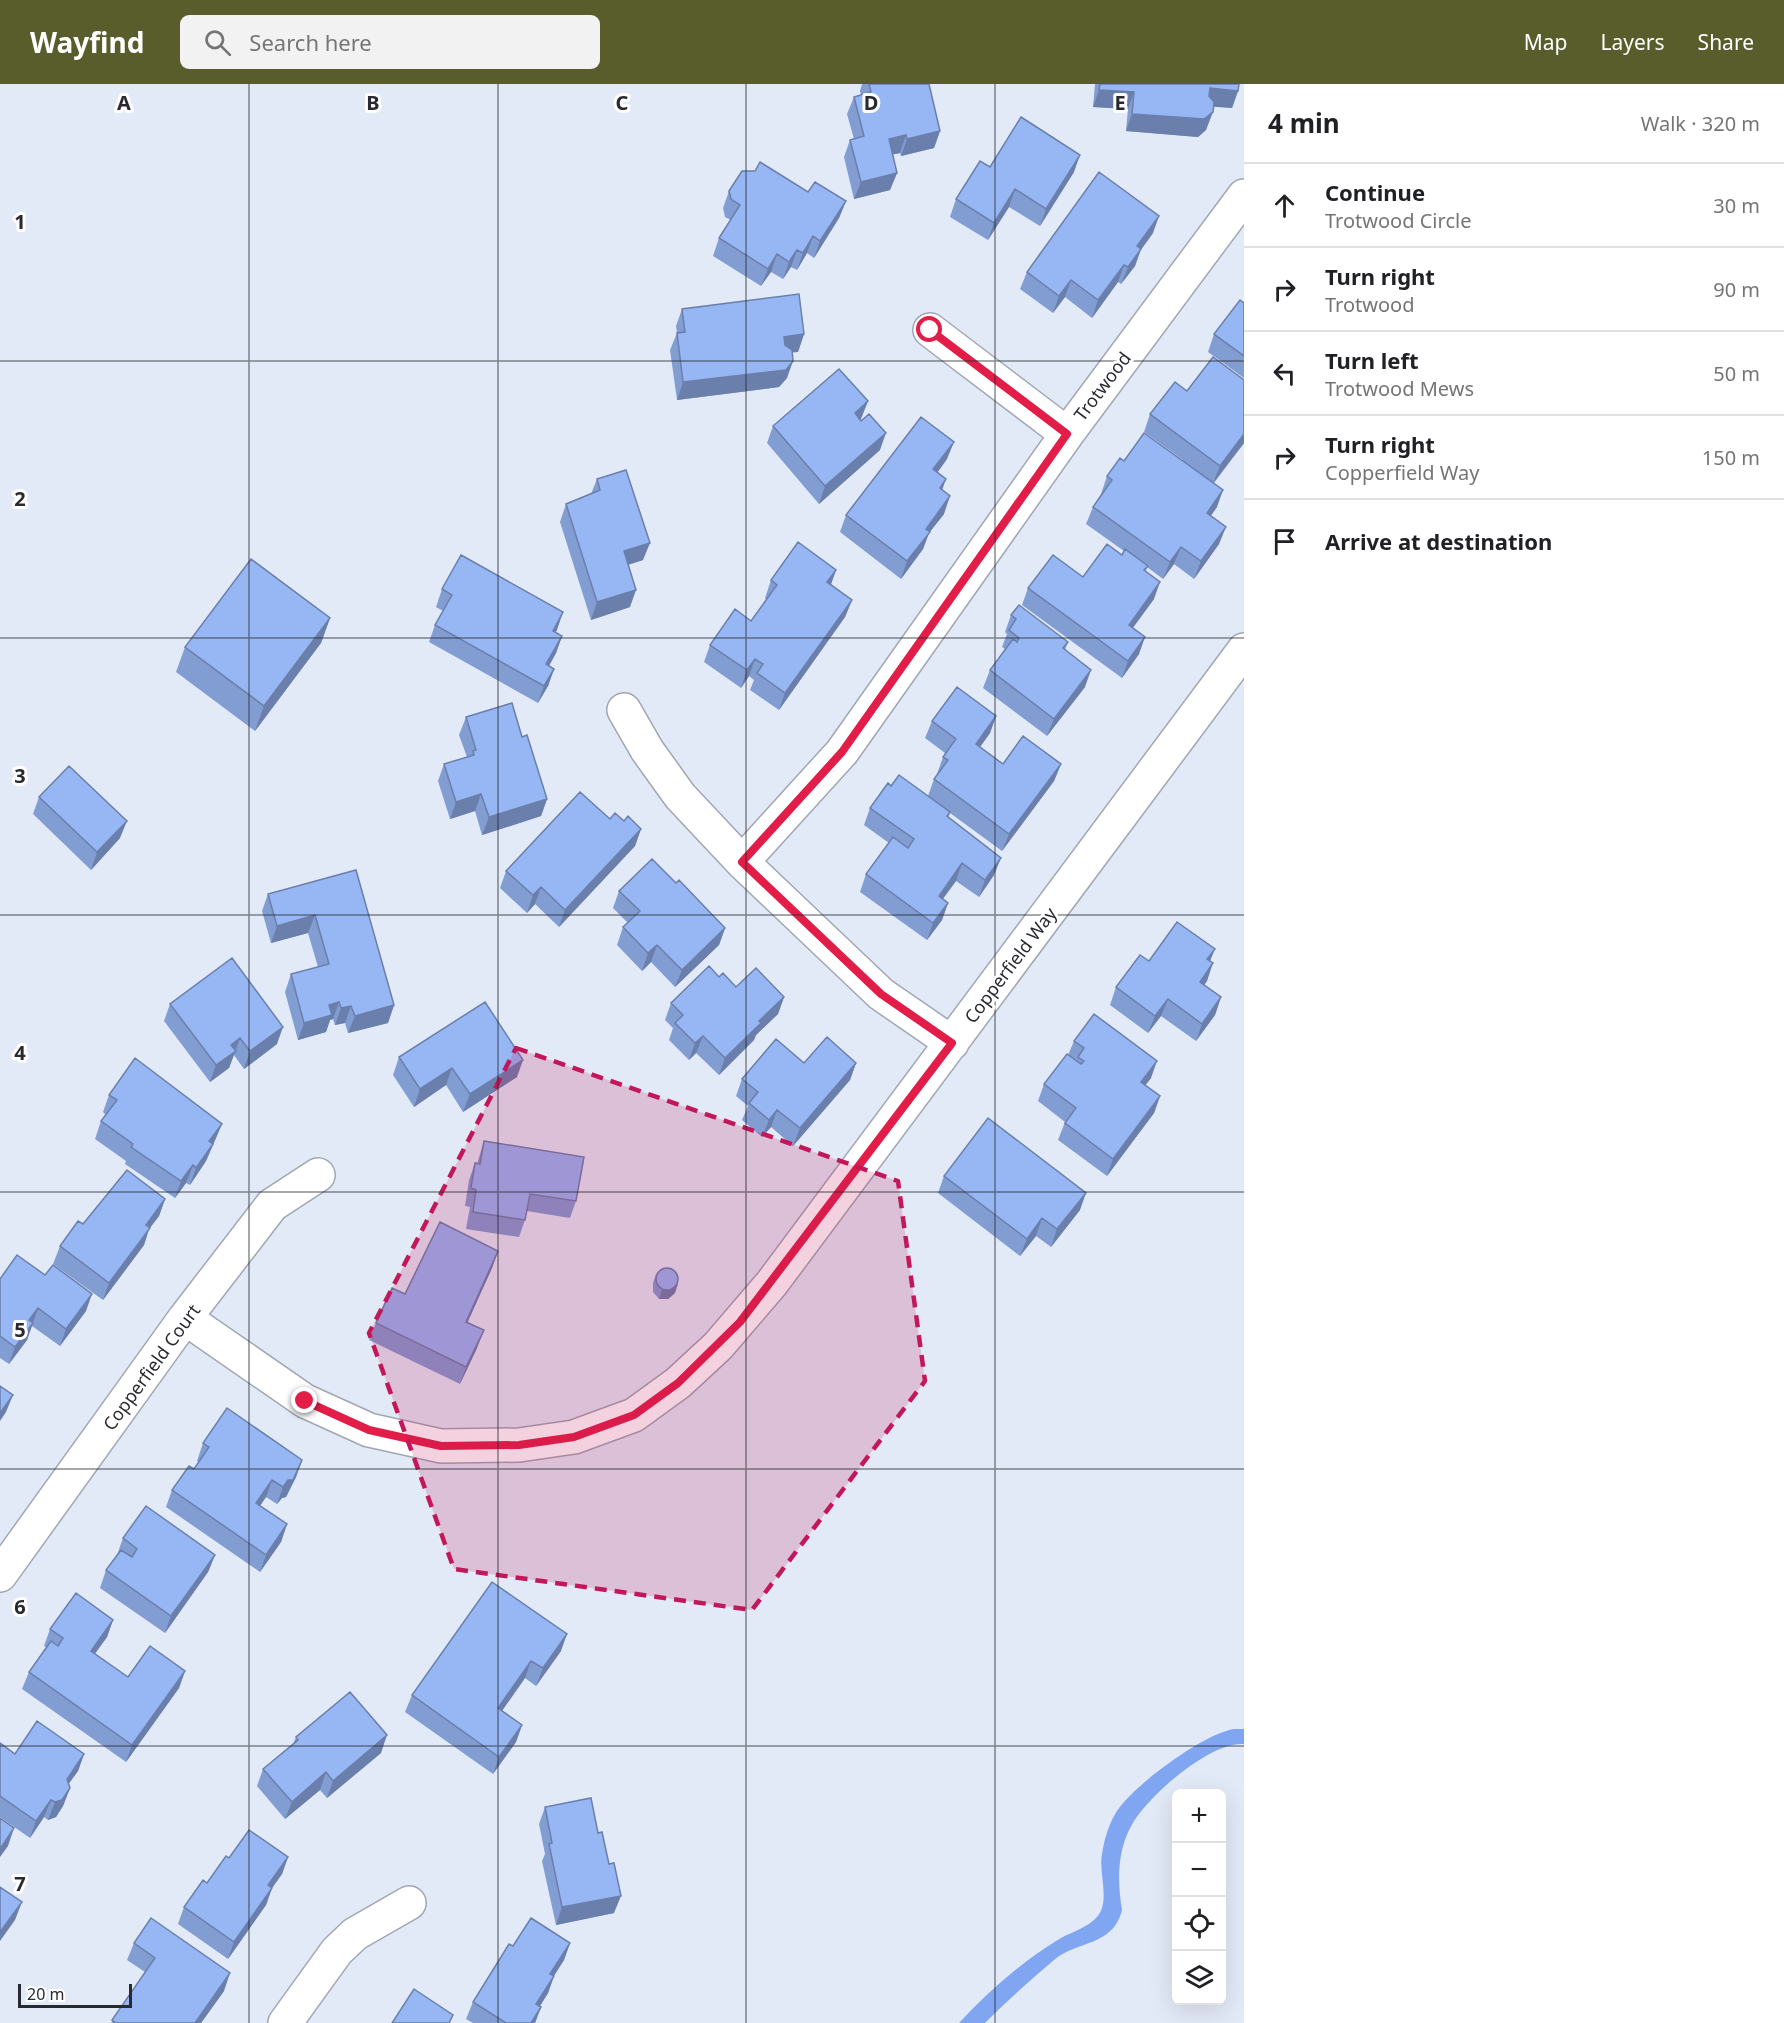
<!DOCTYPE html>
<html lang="en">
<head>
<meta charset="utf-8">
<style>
  :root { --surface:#fff; --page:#f2f2f2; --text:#202124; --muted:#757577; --line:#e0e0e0; --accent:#585d2b }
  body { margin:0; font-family:"Noto Sans",sans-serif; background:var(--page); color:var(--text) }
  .controls { position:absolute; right:18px; bottom:18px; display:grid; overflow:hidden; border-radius:9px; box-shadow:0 6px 24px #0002 }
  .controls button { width:54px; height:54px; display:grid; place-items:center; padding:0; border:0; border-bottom:2px solid var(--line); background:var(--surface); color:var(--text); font:30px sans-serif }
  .scale { position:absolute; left:18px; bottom:15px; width:114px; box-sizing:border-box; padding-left:6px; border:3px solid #282a2f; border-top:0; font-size:16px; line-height:21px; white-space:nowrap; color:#282a2f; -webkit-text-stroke:4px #fff; paint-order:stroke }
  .stop { position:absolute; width:18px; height:18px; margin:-14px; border:4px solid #e11d48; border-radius:50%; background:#fff }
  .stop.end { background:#e11d48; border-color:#fff; box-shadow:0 2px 6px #0008 }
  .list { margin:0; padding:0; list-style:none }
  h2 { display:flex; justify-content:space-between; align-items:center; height:78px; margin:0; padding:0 24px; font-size:26px }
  h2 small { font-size:20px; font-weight:400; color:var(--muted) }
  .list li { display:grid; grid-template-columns:39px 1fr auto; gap:18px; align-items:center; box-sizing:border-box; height:84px; padding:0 24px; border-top:2px solid var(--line) }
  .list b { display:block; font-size:22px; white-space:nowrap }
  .list p { margin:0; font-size:20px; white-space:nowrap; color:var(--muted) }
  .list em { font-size:20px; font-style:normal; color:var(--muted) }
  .icon { flex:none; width:33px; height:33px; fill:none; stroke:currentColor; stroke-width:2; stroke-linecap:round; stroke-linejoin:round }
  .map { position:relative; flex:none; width:1244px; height:1939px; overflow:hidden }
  header { display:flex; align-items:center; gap:36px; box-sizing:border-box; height:84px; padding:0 30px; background:var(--accent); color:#fff }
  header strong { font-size:28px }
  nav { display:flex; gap:33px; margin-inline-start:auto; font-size:21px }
  .search { width:420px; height:54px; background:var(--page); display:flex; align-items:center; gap:15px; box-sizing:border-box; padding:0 21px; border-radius:9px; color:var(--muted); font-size:22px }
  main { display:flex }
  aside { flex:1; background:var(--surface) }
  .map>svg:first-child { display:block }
</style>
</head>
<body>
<header>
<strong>Wayfind</strong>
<div class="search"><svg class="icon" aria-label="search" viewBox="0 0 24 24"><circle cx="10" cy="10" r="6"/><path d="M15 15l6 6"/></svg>Search here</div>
<nav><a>Map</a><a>Layers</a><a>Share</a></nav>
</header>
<main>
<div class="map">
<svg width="1244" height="1939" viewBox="0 0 1244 1939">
  <rect width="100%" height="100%" fill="#e3eaf7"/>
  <path fill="#80a5f1" d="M1234 1645H1244V1660C1211 1657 1151 1710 1134 1737 1117 1764 1117 1796 1122 1826 1113 1863 1077 1856 1054 1876 1030 1896 1007 1917 985 1939H959C988 1908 1019 1880 1056 1857 1068 1849 1085 1845 1095 1835 1112 1819 1098 1791 1102 1770 1104 1756 1109 1739 1117 1727 1134 1701 1203 1650 1234 1645Z"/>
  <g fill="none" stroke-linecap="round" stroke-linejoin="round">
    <defs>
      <path id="minor" d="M930 246 1067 350
        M624 626 647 666 680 712 742 778 881 910 952 959
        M742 778 842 668 1067 350 1244 112
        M185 1234 305 1317 369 1346 441 1362 519 1361 574 1353 634 1331 678 1299 718 1262 772 1199 1244 566
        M0 1491 185 1234 272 1121 318 1091
        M285 1939 337 1867 355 1850 409 1819"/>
    </defs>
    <use href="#minor" stroke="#a0a7b3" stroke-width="36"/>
    <use href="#minor" stroke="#fff" stroke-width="33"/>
  </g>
  <path fill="#829dd2" d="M862 0H929L940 47 934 64 901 72 900 69 892 70 897 89 890 106 854 115 844 73 850 56 854 55 847 30 854 13 861 11 860 7Z
    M1095 0H1239L1238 7 1232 24 1213 22 1206 46 1198 53 1126 47 1128 25 1093 23Z
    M990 83 1074 88 1040 142 1009 123 988 156 950 133 956 115Z
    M729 107 808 108 846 117 839 134 814 174 807 169 797 186 791 183 783 195 771 188 761 202 713 172 719 154 731 136 725 133 723 124Z
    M1153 149 1141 165 1135 182 1121 200 1118 198 1092 234 1065 213 1053 229 1020 205 1027 188Z
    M1244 219V294L1208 268 1214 250Z
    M682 225 804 250 798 268H792L787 294 779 303 677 316 670 266 677 249 676 242Z
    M1244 296V359L1214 399 1217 423 1211 432 1219 460 1194 495 1174 480 1163 495 1147 483 1146 487 1154 515 1133 544 1139 570 1122 594 1022 521 1028 504 1083 493 1122 471 1124 467 1086 440 1093 423 1101 410 1107 392 1183 376 1144 348 1150 330 1187 307Z
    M868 317 860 336 880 366 819 420 767 359 773 342Z
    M947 375 938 388 942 406 944 430 929 449 923 465 901 495 840 448 846 431Z
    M597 395 643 476 628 481 630 523 591 536 560 438 566 420 591 410Z
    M836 486 831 500 852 516 845 533 779 626 750 606 754 596 749 592 741 604 704 578 710 561 751 537 766 515 765 514 771 496Z
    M442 505 557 546 555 548 562 552 556 569 549 582 554 585 548 602 538 619 429 558 435 541 443 527 436 523Z
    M1011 531 1068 558 1065 566 1085 603 1047 652 983 604 990 586 1005 565 1002 563 1007 550 1005 548Z
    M330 534 321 559 255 647 176 588 185 563Z
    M996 632 990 649 980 663 1003 680H1061L1054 697 1002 767 950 729 948 734 994 791 979 813 956 797 943 815 948 819 942 836 927 856 860 808 866 790 889 759 864 741 870 724 891 702 928 712 934 695 937 690 943 673 945 669 925 654 932 637Z
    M466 633 522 653 547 715 541 732 482 751 475 727 450 735 438 697 444 680 467 673 459 651Z
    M39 713 120 754 91 786 33 730Z
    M610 735 624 737 641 745 635 762 559 843 535 820 527 829 500 804 506 787Z
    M356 786 394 921 388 939 348 949 345 939 335 941 333 935 330 936 326 948 298 956 285 908 291 890 318 883 308 849 271 859 262 827 268 810Z
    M676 799 725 844 719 861 675 903 651 878 642 887 617 861 623 843 628 839 613 824 619 807Z
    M1149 877H1210L1207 897 1204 901 1221 913 1215 931 1196 957 1161 932 1148 949 1110 921 1116 903Z
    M719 893 736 903 784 913 778 930 756 951 754 956 719 991 696 969 689 976 669 956 673 944 665 936 671 919Z
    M170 920 277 960 244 985 234 971 229 984 210 998 164 937Z
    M1074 957 1151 994 1145 1001 1160 1012 1154 1029 1107 1092 1058 1056 1065 1038 1038 1017 1044 1000 1068 971Z
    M399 973 517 993 463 1028 446 1001 414 1023 393 991Z
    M804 979H856L850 996 793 1062 771 1043 762 1053 742 1036 748 1022 736 1012 742 995Z
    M109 1011 222 1040 206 1077 190 1101 186 1099 175 1114 125 1080 126 1077 95 1055 101 1037 106 1031 103 1028Z
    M484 1057 576 1117 570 1134 527 1127 525 1136 519 1153 466 1145 470 1123 465 1122 469 1096 475 1079 477 1080Z
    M944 1092 1080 1126 1051 1163 1036 1152 1020 1172 938 1109Z
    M165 1115 159 1132 149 1145 144 1161 103 1216 53 1180 60 1162 83 1140Z
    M498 1167 492 1184 467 1239 477 1264 460 1300 369 1256 376 1239 405 1210Z
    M656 1190 675 1209 668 1215H659L653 1208V1199Z
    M0 1195 86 1227 60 1262 32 1242 27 1256 9 1280 0 1274Z
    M203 1359 302 1376 296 1393 286 1413 282 1414 277 1420 266 1413 260 1422 287 1440 281 1458 260 1488 166 1423 172 1406 194 1385 199 1378 197 1377Z
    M123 1454 215 1471 208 1488 165 1549 100 1504 106 1486 117 1471Z
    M113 1536 107 1553 95 1570 128 1593 185 1587 179 1604 126 1678 22 1605 29 1588 46 1563 44 1562 50 1545Z
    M561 1567 536 1602 525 1594 502 1627 522 1641 516 1658 493 1690 405 1628 412 1611Z
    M296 1653 381 1669 327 1714 320 1706 285 1735 257 1702 263 1685 293 1660Z
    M0 1659 15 1670H84L78 1687 68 1700 70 1704 63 1722 56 1733 48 1736 44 1733 30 1754 0 1733Z
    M545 1723 614 1829 556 1841 542 1777 545 1770 539 1740Z
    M288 1773 282 1790 272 1804 266 1821 228 1875 178 1840 184 1823 229 1774Z
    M134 1859 224 1907 201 1939H111L145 1888 127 1876Z
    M570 1859 564 1876 554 1892 548 1909 540 1922 541 1923 535 1939H473L466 1935 473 1918 513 1862Z"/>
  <path fill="#6a7fab" d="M1210 4 1238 7 1232 24 1203 22Z
    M1099 6 1134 8 1128 25 1093 23Z
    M1213 28 1206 46 1198 53 1126 47 1132 30Z
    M940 47 934 64 901 72 907 55Z
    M906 51 900 69 882 73 889 55Z
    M1080 71 1074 88 1040 142 1046 125Z
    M897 89 890 106 854 115 861 98Z
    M1015 105 1009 123 988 156 994 139Z
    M846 117 839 134 814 174 820 157Z
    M1159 132 1153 149 1138 170 1141 165 1135 182 1121 200 1137 162Z
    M813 152 807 169 797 186 803 169Z
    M797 166 791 183 783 195 789 178Z
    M777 170 771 188 761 202 768 185Z
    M1124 181 1118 198 1092 234 1098 216Z
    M1071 196 1065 213 1053 229 1059 212Z
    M804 250 798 268 778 270 784 253Z
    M793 277 787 294 779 303 677 316 683 298Z
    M868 317 861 335 848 346 855 329Z
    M886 349 880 366 819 420 825 402Z
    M1244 350V359L1213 399 1220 382Z
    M954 358 947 375 927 402 933 385Z
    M946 395 940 412V404Z
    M1223 406 1217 423 1200 446 1207 429Z
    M950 412 944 430 929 449 923 465 901 495 907 477 926 445Z
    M1226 443 1219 460 1194 495 1201 477Z
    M650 459 643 476 617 484 624 467Z
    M1181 463 1174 480 1163 495 1170 478Z
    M836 486 830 503 827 498Z
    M1160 498 1154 515 1122 558 1129 541Z
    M636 506 630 523 591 536 597 518Z
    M852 516 845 533 779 626 785 609Z
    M563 528 557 546 547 564 553 547Z
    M330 534 321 559 255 647 264 622Z
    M562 552 556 569 540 598 546 580Z
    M1145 553 1139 570 1122 594 1128 577Z
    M755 575 749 592 741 604 747 586Z
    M554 585 548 602 538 619 544 602Z
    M1091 586 1085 603 1047 652 1054 635Z
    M996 632 990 649 970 677 976 660Z
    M1061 680 1054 697 1002 767 1009 750Z
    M481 710 475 727 450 735 456 718Z
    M547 715 541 732 482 751 489 733Z
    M127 737 120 754 91 786 97 768Z
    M641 745 635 762 559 843 565 826Z
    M1001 774 994 791 979 813 985 796Z
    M962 779 956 797 932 829 939 812Z
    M541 803 535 820 527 829 533 811Z
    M948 819 942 836 927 856 933 839Z
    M315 831 308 849 271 859 277 842Z
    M725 844 719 861 675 903 682 886Z
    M657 861 651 878 642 887 648 869Z
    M1215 865 1208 882 1207 875Z
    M1213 879 1207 897 1194 915 1200 898Z
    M784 913 778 930 756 951 754 956 719 991 725 974 759 937Z
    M1221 913 1215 931 1196 957 1202 940Z
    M1168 915 1161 932 1148 949 1155 932Z
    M339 918 333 935 330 936 326 948 298 956 304 939 329 921Z
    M394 921 388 939 348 949 355 932Z
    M351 922 345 939 335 941 341 924Z
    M283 943 277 960 244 985 250 967Z
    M703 952 696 969 689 976 695 959Z
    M240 954 229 984 210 998 216 981 231 961Z
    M523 976 517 993 463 1028 470 1010Z
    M1157 977 1151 994 1135 1015 1141 998Z
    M856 979 850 996 793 1062 800 1044Z
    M452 984 446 1001 414 1023 420 1005Z
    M1160 1012 1154 1029 1107 1092 1113 1075Z
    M777 1026 771 1043 762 1053 769 1036Z
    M222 1040 206 1077 190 1101 196 1084 209 1057Z
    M193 1081 186 1099 175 1114 181 1097Z
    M1086 1109 1080 1126 1051 1163 1057 1145Z
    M165 1115 159 1132 149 1145 144 1161 103 1216 109 1199 146 1141Z
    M1042 1134 1036 1152 1020 1172 1027 1155Z
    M498 1167 492 1184 460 1255 466 1238Z
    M678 1200 675 1209 668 1215H659L662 1206Z
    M92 1210 86 1227 60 1262 66 1245Z
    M38 1224 27 1256 9 1280 15 1263 29 1236Z
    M484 1246 477 1264 460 1300 466 1283Z
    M13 1311 6 1328 0 1337V1329Z
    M302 1376 296 1393 286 1413 282 1414 277 1420 283 1403Z
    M272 1396 266 1413 250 1436 256 1419Z
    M287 1440 281 1458 260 1488 266 1471Z
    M215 1471 208 1488 165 1549 171 1532Z
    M113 1536 107 1553 84 1584 91 1567Z
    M567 1550 561 1567 536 1602 543 1584Z
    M531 1577 525 1594 492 1641 498 1624Z
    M185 1587 179 1604 126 1678 132 1661Z
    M522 1641 516 1658 493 1690 499 1673Z
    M387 1651 381 1669 327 1714 333 1697Z
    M84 1670 78 1687 60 1712 67 1695Z
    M326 1688 320 1706 285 1735 292 1718Z
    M70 1704 63 1722 56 1733 48 1736 55 1718Z
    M51 1716 44 1733 30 1754 36 1737Z
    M14 1744 8 1762 0 1773V1765Z
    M288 1773 282 1790 272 1804 266 1821 228 1875 234 1858 268 1801Z
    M621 1812 614 1829 556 1841 562 1823Z
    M22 1818 15 1836 0 1857V1848Z
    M570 1859 564 1876 544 1907 550 1890Z
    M230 1889 224 1907 201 1939H195Z
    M554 1892 548 1909 530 1938 536 1920Z
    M541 1923 535 1939H531Z"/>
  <path fill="#97b6f4" stroke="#6a7fab" stroke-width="1.5" d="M869 0H929L940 47 907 55 906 51 889 55 897 89 861 98 850 56 864 52 854 13 871 8Z
    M1100 0H1239L1238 7 1210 4 1209 12 1214 18 1213 28 1204 35 1132 30 1134 8 1099 6Z
    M1021 33 1080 71 1046 125 1015 105 994 139 956 115 980 77 990 83Z
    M760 78 808 108 815 98 846 117 820 157 813 152 803 169 797 166 789 178 777 170 768 185 719 154 740 121 731 115 729 107 742 87H755Z
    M1099 88 1159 132 1137 162 1141 165 1128 183 1124 181 1098 216 1071 196 1059 212 1027 188Z
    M799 210 804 250 784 253 785 261 792 266 793 277 786 286 683 298 677 249 685 248 682 225Z
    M1240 216 1244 219V272L1214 250Z
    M1213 273 1244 296V350L1220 382 1150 330 1175 298 1187 307Z
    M839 285 868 317 855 329 861 337 869 330 886 349 825 402 773 342Z
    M921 333 954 358 933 385 946 395 940 404 950 412 926 445 930 448 907 477 846 431Z
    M1144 349 1223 406 1207 429 1226 443 1201 477 1181 463 1170 478 1093 423 1112 396 1107 392 1120 374 1124 377Z
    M626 386 650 459 624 467 636 506 597 518 566 420 600 406 597 395Z
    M798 458 836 486 827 498 852 516 785 609 757 589 763 580 755 575 747 586 710 561 735 525 751 537 777 501 771 496Z
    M1107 460 1122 471 1125 465 1148 482 1144 486 1160 498 1129 541 1145 553 1128 577 1028 504 1053 471 1083 493Z
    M461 471 563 528 553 547 562 552 546 580 554 585 544 602 435 541 452 511 442 505Z
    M251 475 330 534 264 622 185 563Z
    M1019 521 1068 558 1063 564 1091 586 1054 635 990 586 1013 555 1017 558 1019 554 1009 546 1016 535 1011 531Z
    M957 603 996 632 976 660 1003 680 1023 652 1061 680 1009 750 934 695 948 676 943 673 956 655 932 637Z
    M512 619 522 653 527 651 547 715 489 733 481 710 456 718 444 680 474 671 473 667 476 666 466 633Z
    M69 682 127 737 97 768 39 713Z
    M899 691 950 728 947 732 1001 774 985 796 962 779 939 812 948 819 933 839 866 790 893 753 908 764 914 755 870 724 888 699 891 702Z
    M580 708 610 735 615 729 624 737 628 732 641 745 565 826 541 803 533 811 506 787Z
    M652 775 676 799 679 796 725 844 682 886 657 861 648 869 623 843 640 827 619 807Z
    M356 786 394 921 355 932 351 922 341 924 339 918 329 921 332 931 304 939 291 890 329 880 315 831 277 842 268 810Z
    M1177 838 1215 865 1207 875 1213 879 1200 898 1221 913 1202 940 1168 915 1155 932 1116 903 1140 871 1149 877Z
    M232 874 283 943 250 967 240 954 231 961 236 967 216 981 170 920Z
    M709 882 719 893 723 889 736 903 756 884 784 913 759 937 761 939 725 974 703 952 695 959 675 939 683 931 671 919Z
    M485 918 523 976 470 1010 452 984 420 1005 399 973Z
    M1094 930 1157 977 1141 998 1160 1012 1113 1075 1065 1039 1076 1024 1044 1000 1067 970 1081 980 1084 977 1078 973 1084 964 1074 957Z
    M827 953 856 979 800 1044 777 1026 769 1036 749 1019 758 1008 742 995 776 955 804 979Z
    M135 974 222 1040 209 1057 213 1060 196 1084 193 1081 181 1097 131 1063 133 1060 101 1037 117 1016 109 1011Z
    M988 1034 1086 1109 1057 1145 1042 1134 1027 1155 944 1092Z
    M484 1057 584 1073 576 1117 530 1110 525 1136 473 1128 476 1106 471 1104 475 1079 480 1080Z
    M127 1086 165 1115 146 1141 150 1144 109 1199 60 1162 78 1137 83 1140Z
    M440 1138 498 1167 466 1238 484 1246 466 1283 376 1239 392 1204 405 1210Z
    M17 1171 45 1191 53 1181 92 1210 66 1245 38 1224 29 1236 33 1239 15 1263 0 1252V1195Z
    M656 1195a11 11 0 1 1 22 0a11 11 0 1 1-22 0Z
    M0 1302 13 1311 0 1329Z
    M227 1324 302 1376 293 1396H288L283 1403 272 1396 256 1419 287 1440 266 1471 172 1406 189 1382 194 1385 209 1363 203 1359Z
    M146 1422 215 1471 171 1532 106 1486 121 1466 132 1473 137 1465 123 1454Z
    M492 1498 567 1550 543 1584 531 1577 498 1624 522 1641 499 1673 412 1611Z
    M76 1509 113 1536 91 1567 128 1593 150 1562 185 1587 132 1661 29 1588 51 1557 58 1562 63 1554 50 1545Z
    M350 1608 387 1651 333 1697 326 1688 292 1718 263 1685 298 1656 296 1653Z
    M37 1637 84 1670 67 1695 70 1704 62 1716 55 1718 51 1716 36 1737 0 1712V1659L15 1670Z
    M591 1714 598 1749 602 1748 609 1780 614 1779 621 1812 562 1823 549 1760 552 1759 545 1723Z
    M0 1734 14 1744 0 1765Z
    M249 1746 288 1773 268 1801 272 1804 234 1858 184 1823 203 1796 207 1799 226 1772 229 1774Z
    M0 1803 22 1818 0 1848Z
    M151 1834 230 1889 195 1939H116L112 1936 155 1874 134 1859Z
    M531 1834 570 1859 550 1890 554 1892 536 1920 541 1923 531 1939H506L473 1918 509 1860 513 1862Z
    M414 1905 453 1931 449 1939H392Z"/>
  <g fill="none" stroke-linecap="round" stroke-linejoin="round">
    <path stroke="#e11d48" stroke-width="8" d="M305 1317 369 1346 441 1362 519 1361 574 1353 634 1331 678 1299 740 1238 952 959 881 910 742 778 842 668 1067 350 930 246"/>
  </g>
  <path fill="#c2185b" fill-opacity="0.2" stroke="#c2185b" stroke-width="4.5" stroke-dasharray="12 8" stroke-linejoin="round" d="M516 964 898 1097 925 1297 752 1526 454 1485 369 1249Z"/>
  <path fill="none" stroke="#282a2f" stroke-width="1.5" stroke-opacity="0.55" d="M249 0V1939M498 0V1939M746 0V1939M995 0V1939M0 277H1244M0 554H1244M0 831H1244M0 1108H1244M0 1385H1244M0 1662H1244"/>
  <g text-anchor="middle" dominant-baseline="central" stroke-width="6" stroke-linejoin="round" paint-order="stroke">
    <g font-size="18" fill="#282a2f" stroke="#fff">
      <text transform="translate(1102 302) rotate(-53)">Trotwood</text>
      <text transform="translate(1010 881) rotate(-53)">Copperfield Way</text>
      <text transform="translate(151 1283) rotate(-54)">Copperfield Court</text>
    </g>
  </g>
  <g font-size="20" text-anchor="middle" font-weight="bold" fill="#282a2f" stroke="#fff" stroke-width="6" stroke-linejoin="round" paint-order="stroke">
    <text x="124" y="26">A</text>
    <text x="373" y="26">B</text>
    <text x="622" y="26">C</text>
    <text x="871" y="26">D</text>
    <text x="1120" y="26">E</text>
    <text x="20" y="145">1</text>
    <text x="20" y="422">2</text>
    <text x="20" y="699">3</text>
    <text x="20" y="976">4</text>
    <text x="20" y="1253">5</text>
    <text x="20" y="1530">6</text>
    <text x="20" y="1807">7</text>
  </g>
</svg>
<div class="controls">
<button>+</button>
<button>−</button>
<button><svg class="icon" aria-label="locate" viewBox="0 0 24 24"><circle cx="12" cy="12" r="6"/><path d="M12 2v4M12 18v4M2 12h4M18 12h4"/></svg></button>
<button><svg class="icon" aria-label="layers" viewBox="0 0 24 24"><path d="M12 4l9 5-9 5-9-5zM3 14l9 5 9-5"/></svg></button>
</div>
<div class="scale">20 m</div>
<div class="stop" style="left:930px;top:246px"></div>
<div class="stop end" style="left:305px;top:1317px"></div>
</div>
<aside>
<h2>4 min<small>Walk · 320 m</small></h2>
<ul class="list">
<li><svg class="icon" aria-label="ahead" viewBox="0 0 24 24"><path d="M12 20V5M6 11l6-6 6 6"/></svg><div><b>Continue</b><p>Trotwood Circle</p></div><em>30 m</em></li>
<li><svg class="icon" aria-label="right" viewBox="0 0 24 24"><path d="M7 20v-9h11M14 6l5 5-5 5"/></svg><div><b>Turn right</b><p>Trotwood</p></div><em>90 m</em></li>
<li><svg class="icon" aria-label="left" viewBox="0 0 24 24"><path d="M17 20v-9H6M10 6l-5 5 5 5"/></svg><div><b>Turn left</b><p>Trotwood Mews</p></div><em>50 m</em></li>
<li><svg class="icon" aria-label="right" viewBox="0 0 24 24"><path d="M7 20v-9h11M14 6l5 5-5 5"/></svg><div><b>Turn right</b><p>Copperfield Way</p></div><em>150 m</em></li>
<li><svg class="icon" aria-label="arrive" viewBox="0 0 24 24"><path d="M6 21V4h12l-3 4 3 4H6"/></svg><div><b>Arrive at destination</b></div></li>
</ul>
</aside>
</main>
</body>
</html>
